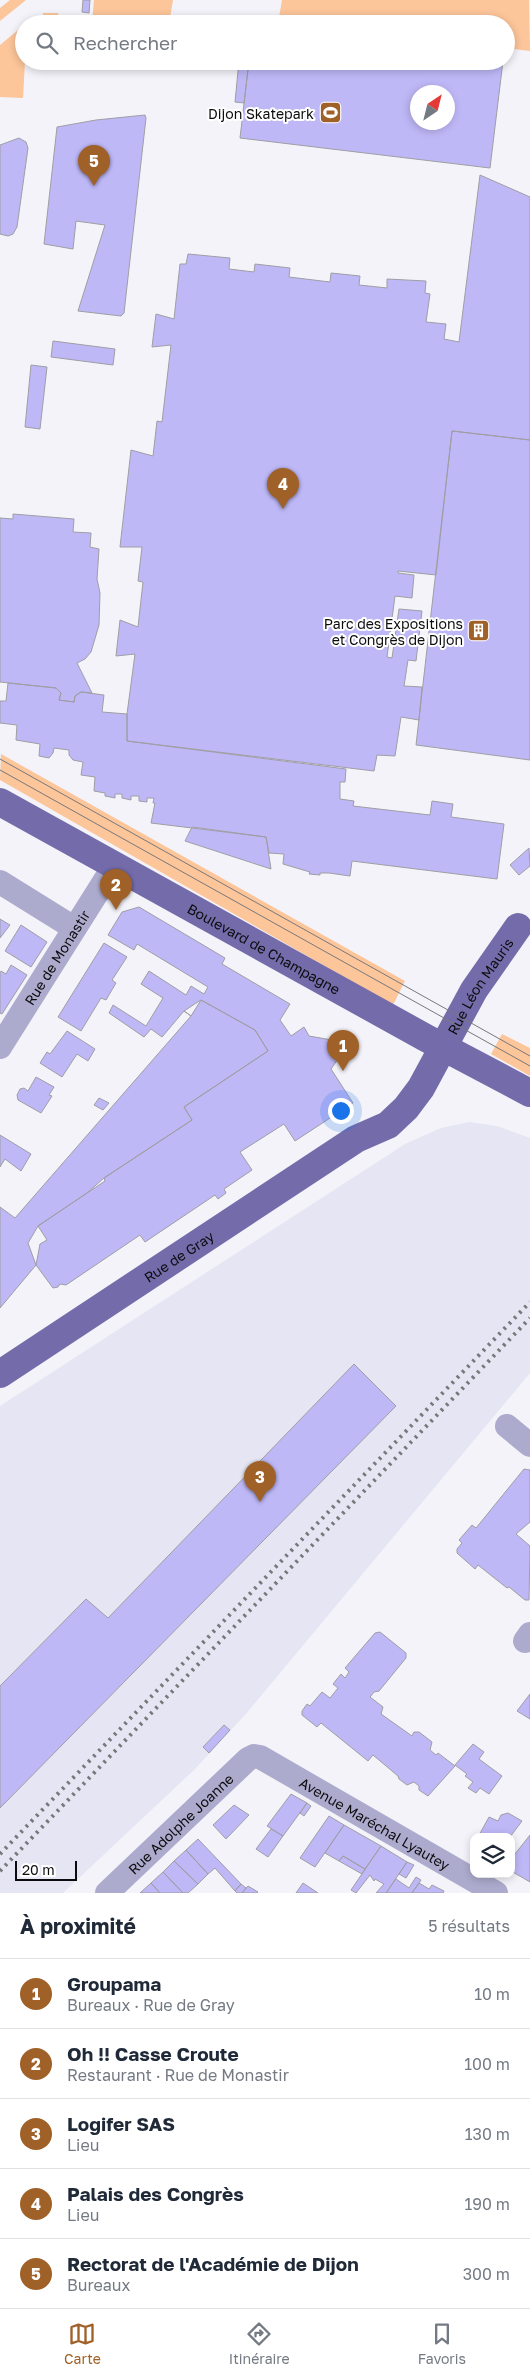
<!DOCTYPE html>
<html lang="fr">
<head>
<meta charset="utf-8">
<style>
  :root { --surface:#fff; --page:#f6f6f7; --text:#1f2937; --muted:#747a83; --line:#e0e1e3; --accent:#a06128 }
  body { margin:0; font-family:"Golos Text",sans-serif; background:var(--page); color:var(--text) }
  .controls { position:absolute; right:15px; bottom:15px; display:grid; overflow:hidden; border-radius:10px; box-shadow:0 2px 8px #0003 }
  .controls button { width:45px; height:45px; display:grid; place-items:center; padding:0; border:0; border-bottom:1px solid var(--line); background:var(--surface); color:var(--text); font:25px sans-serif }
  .compass { position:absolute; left:410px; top:85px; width:45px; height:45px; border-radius:50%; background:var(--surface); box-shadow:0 2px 8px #0003; rotate:35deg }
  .scale { position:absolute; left:15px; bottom:12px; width:62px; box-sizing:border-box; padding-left:5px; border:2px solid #0c0c0e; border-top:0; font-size:14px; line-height:18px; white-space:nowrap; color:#0c0c0e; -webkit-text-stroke:4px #fff; paint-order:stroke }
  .you { position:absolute; left:340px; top:1110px; width:18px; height:18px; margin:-12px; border:4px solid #fff; border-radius:50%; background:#1a73e8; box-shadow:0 0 0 8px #1a73e833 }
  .badge { display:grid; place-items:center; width:32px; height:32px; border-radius:50%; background:var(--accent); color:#fff; font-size:16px; font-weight:700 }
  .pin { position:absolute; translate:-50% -41px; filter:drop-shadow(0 1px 2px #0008) }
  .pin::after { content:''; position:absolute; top:26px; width:18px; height:15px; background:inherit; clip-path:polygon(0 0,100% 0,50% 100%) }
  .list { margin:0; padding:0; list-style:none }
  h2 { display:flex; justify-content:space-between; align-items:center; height:65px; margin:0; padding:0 20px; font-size:21px }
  h2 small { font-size:16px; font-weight:400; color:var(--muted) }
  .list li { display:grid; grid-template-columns:32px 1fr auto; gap:15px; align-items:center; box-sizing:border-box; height:70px; padding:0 20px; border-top:1px solid var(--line) }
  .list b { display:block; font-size:19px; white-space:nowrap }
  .list p { margin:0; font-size:16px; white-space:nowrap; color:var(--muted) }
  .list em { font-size:16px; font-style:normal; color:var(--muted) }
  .icon { flex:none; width:28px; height:28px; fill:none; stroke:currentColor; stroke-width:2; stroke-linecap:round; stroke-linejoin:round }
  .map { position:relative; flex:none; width:530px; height:1893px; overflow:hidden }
  .search { position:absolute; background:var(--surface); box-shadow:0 2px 8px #0003; left:15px; right:15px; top:15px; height:55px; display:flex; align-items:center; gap:12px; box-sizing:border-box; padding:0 18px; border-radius:28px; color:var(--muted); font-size:19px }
  .sheet { height:415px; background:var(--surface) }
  nav { display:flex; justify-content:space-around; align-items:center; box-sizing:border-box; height:70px; border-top:1px solid var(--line); background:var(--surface); font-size:14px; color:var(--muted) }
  nav a { display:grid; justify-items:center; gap:2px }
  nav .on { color:var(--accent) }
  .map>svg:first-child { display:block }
</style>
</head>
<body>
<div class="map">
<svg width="530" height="1893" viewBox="0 0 530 1893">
  <rect width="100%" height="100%" fill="#f3f3f9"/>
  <path fill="#e6e5f3" d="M469 1122 497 1126 530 1138V1373L245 1715 195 1769 63 1893H0V1406L405 1144 441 1128Z"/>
  <path fill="#fcc59a" d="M10 0H26L0 21V8Z
    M94 0H173L169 24H92Z
    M282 0H529L530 51 506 48V24L278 23Z
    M43 13H58L59 17H67L66 24 43 23Z
    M24 25 25 61 23 98 0 97V45Z
    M1 754 405 981 393 1005 0 780Z
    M502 1034 530 1048V1076L491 1054Z"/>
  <path fill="#beb8f7" stroke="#9f9ea4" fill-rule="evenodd" d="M83 0H90L89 13 82 12Z
    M239 61H249L244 103 235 102Z
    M249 61H503L490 168 240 138ZM418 92H448V122H418Z
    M145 115 146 118 124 313 121 316 78 311 105 225 76 221 73 249 44 244 57 127 96 120Z
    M19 138 26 142 28 148 17 227 13 234 8 236 0 234V145Z
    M480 175 530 197V440L452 431 436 575 398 571V573L414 575 412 598 395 596 387 657 392 658 399 609 422 611 416 661 408 660 404 686 422 687 419 720 401 717 395 756 377 755 374 771 127 741V714L135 654 116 656 120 620 138 627 143 582 138 581 142 547H120L131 450 153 456 157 421 162 422 171 345 152 347 156 314 174 319 180 264H186L188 254 230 258 229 269 254 272 255 264 290 268 289 277 330 282 331 273 360 276 359 285 387 288V279L426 281 425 293 430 294 426 322 446 324 444 339 459 342Z
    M53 341 115 349 113 365 51 357Z
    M31 365 47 367 40 429 25 427Z
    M452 431 530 440V760L416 745Z
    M13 514 74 519 73 532 91 533 90 547 99 549 97 579 100 593 99 625 91 652 85 659 77 663 92 693 81 692 75 696 74 702 59 700 61 693 56 688 0 682V518L13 519Z
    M8 683 56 688 61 693 59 700 74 702 75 696 81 692 104 695 102 712 127 714V741L346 769 345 782H340V799L354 801 353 806 430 815 432 801 453 804 451 817 504 824 497 879 352 861 350 876 329 873H320V875L309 874 310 872 283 864 284 854 269 853 266 837 151 823 155 803H153L154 798H147V802L139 801V796H131V800L122 798V794H115V798L105 796V793L94 791 95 777 81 775 83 762 73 760 69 755V750L54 748 53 753 49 758 39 756 40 744 16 740 17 725 0 723V701H6Z
    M192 827 266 837 271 869 185 841Z
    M529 848 530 866 519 875 510 865Z
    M139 907 225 958 222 964 290 1004 280 1020 291 1036 304 1027 309 1036 349 1043 331 1069 353 1103 295 1141 284 1124 240 1152 252 1170 224 1189 226 1193 218 1199 215 1195 145 1242 140 1235 66 1285 60 1284 58 1287 53 1288 36 1265 40 1244 47 1240 38 1226 105 1181 104 1178 192 1120 184 1107 268 1051 255 1030 201 1000 191 1016 184 1011 162 1037 151 1029 144 1037 109 1013 113 1005 146 1026 163 998 141 984 149 971 186 995 191 986 204 994 208 987 137 944 134 950 108 935 122 912Z
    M0 919 10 925 0 938Z
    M21 925 47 942 31 967 5 951Z
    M104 943 127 957 112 980 116 983 106 1000 101 998 81 1031 58 1017Z
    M11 965 27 975 2 1014 0 1013V973L1 971 6 974Z
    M201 1000 255 1030 268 1051 184 1107 192 1120 104 1178 87 1193 38 1226 28 1243 36 1265 0 1308V1207L15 1218 191 1016 184 1011Z
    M67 1031 95 1049 88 1061 77 1054 62 1077 40 1063 47 1052 50 1054Z
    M36 1077 54 1087 49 1095 52 1096 41 1113 18 1100 17 1095 20 1089 24 1088 28 1091Z
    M99 1098 109 1103 103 1110 94 1105Z
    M0 1135 31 1154 21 1171 5 1159 0 1167Z
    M354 1364 396 1406 0 1808V1686L86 1599 108 1618Z
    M524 1469 530 1470V1522L516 1534 530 1546 529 1600H525L509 1587 507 1588 478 1565 475 1569 457 1553V1549L462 1543 459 1540 472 1525 476 1528Z
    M380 1632 406 1653V1658L379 1691 374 1692 370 1697 383 1707 381 1714 412 1736 414 1732H419L432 1742 430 1750 436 1755 438 1753 455 1766 428 1796 419 1790V1786L414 1782 407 1785 399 1779 398 1776 373 1755 368 1761 321 1723 317 1727 302 1715V1711L307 1704 310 1706 322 1692 330 1698 338 1688 333 1684 341 1674 345 1678 349 1672 345 1668 375 1633Z
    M530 1694V1719L517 1711Z
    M224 1725 230 1730 209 1753 203 1747Z
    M473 1744 484 1752 479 1759 502 1776 489 1794 480 1788 476 1793 468 1788 473 1782 465 1776 467 1774 455 1765Z
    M291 1794 307 1803 283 1836 267 1826Z
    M307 1803 311 1806 304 1816 300 1813Z
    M234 1805 249 1815 226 1839 213 1825Z
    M508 1813 522 1821 510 1837H478L489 1817 498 1821 501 1815Z
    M329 1816 344 1825 315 1867 300 1858Z
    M344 1825 381 1846 365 1869 343 1856 339 1861 325 1853Z
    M271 1829 283 1836 268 1857 256 1849Z
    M530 1835V1882L511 1871V1859Z
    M198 1839 241 1884 235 1891 215 1868 208 1874 186 1850Z
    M381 1846 407 1862 386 1893H376L384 1884 375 1879 374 1881 370 1875 356 1893 351 1890Z
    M186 1850 208 1874 198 1884 174 1861Z
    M343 1856 365 1869 362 1874 339 1861Z
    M174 1861 198 1884 188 1893H183L163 1872Z
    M407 1862 414 1865 406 1878 399 1874Z
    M163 1872 183 1893H160L151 1883Z
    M416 1877 421 1880 412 1893H386L396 1879 409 1888Z
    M151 1883 160 1893H140Z
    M303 1883 318 1893H296Z
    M419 1883 429 1889 432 1885 444 1891 443 1893H412Z
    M241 1884 246 1888 242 1893H237L235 1891Z
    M248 1886 258 1892 257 1893H242Z"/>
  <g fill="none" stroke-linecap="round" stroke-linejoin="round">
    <g stroke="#adabcd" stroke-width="24">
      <path d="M0 882 74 928"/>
      <path id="s1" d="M0 1047 114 866"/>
      <path d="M507 1426 530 1445"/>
      <path d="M525 1641 530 1634"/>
      <path id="s2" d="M107 1893 248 1759 254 1756 260 1757 496 1893"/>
    </g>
    <g stroke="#746caa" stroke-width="28">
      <path id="s3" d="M0 802 426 1038 530 1093"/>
      <path id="s4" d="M0 1374 356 1139 388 1125 406 1108 421 1088 474 990 518 927"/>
    </g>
    <path stroke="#78787b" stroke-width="1" d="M0 759 530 1056
      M0 770 530 1066"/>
    <path stroke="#78787b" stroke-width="4" stroke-dasharray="2.5 5" stroke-linecap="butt" d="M0 1854 530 1302
      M0 1871 530 1318"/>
  </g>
  <defs>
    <symbol id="stadium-square" viewBox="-11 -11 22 22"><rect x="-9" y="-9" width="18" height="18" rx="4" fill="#a06128" stroke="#fff"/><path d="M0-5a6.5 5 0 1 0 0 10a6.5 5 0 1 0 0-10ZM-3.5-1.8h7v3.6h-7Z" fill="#fff"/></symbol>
    <symbol id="building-square" viewBox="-11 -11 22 22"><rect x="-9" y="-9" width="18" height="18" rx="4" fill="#a06128" stroke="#fff"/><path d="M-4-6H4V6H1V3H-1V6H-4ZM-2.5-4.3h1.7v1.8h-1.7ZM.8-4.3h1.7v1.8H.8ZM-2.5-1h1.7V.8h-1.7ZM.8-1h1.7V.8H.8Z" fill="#fff"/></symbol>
  </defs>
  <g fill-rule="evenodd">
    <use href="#stadium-square" x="318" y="100" width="25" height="25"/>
    <use href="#building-square" x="466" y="618" width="25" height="25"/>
  </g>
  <g text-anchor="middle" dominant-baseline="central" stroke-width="4" stroke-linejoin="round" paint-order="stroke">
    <g font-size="14" fill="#0c0c0e" stroke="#fff" text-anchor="end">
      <text x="314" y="113">Dijon Skatepark</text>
      <text x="463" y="623">Parc des Expositions<tspan x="463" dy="16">et Congrès de Dijon</tspan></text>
    </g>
    <g font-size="14" fill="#0c0c0e" stroke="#fff">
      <text stroke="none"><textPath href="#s3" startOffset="302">Boulevard de Champagne</textPath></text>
      <text stroke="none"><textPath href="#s1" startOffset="106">Rue de Monastir</textPath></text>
      <text stroke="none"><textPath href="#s4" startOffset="629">Rue Léon Mauris</textPath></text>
      <text stroke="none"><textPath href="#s4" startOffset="214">Rue de Gray</textPath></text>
      <text stroke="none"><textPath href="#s2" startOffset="101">Rue Adolphe Joanne</textPath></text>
      <text stroke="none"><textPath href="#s2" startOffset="340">Avenue Maréchal Lyautey</textPath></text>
    </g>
  </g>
</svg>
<div class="controls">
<button><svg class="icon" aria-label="layers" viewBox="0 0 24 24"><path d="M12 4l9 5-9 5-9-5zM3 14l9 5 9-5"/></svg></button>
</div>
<svg class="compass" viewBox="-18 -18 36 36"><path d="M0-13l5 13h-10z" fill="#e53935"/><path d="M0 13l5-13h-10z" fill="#747a83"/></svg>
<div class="scale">20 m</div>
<div class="you"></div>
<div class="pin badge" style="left:343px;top:1071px">1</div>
<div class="pin badge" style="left:116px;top:910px">2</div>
<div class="pin badge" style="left:260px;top:1502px">3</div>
<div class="pin badge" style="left:283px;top:509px">4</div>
<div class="pin badge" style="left:94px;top:186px">5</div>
<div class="search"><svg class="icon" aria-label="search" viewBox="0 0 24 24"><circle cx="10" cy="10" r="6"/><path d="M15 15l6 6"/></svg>Rechercher</div>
</div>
<section class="sheet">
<h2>À proximité<small>5 résultats</small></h2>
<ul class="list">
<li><span class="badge">1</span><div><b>Groupama</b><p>Bureaux · Rue de Gray</p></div><em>10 m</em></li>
<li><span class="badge">2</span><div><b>Oh !! Casse Croute</b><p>Restaurant · Rue de Monastir</p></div><em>100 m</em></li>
<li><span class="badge">3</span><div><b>Logifer SAS</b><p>Lieu</p></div><em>130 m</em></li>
<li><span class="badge">4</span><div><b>Palais des Congrès</b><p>Lieu</p></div><em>190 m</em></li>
<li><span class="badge">5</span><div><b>Rectorat de l'Académie de Dijon</b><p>Bureaux</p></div><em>300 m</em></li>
</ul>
</section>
<nav>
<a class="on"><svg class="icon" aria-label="map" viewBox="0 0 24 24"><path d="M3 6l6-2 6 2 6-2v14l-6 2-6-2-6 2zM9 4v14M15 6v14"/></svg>Carte</a>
<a><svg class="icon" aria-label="directions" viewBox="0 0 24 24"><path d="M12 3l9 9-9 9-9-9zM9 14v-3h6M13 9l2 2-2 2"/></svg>Itinéraire</a>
<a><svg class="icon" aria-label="saved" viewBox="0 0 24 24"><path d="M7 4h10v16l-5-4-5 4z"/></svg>Favoris</a>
</nav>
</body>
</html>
